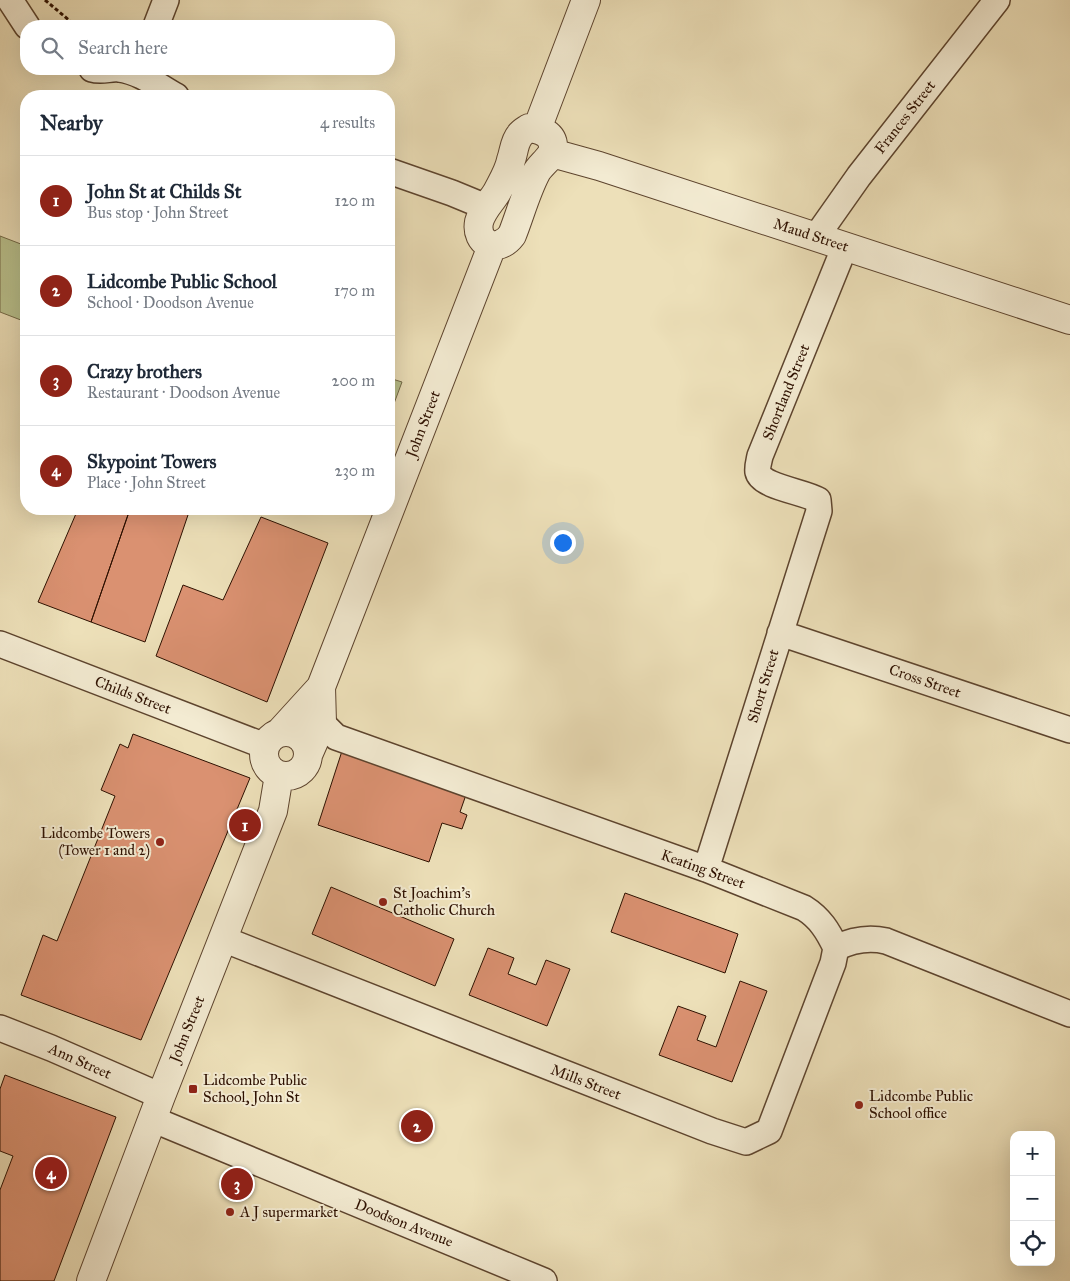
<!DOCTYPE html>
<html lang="en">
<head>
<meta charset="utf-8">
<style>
  :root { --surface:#fff; --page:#f6f6f7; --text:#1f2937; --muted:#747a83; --line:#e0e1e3; --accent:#8f2418 }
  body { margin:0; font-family:"IM FELL Great Primer",serif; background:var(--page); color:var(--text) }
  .controls { position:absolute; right:15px; bottom:15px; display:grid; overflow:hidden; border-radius:10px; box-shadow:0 5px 20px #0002 }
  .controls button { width:45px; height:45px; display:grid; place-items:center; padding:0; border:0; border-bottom:1px solid var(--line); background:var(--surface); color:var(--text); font:25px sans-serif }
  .you { position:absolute; left:562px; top:542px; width:18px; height:18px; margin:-12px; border:4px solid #fff; border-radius:50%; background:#1a73e8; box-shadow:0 0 0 8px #1a73e833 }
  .badge { display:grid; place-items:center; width:32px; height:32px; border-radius:50%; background:var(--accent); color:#fff; font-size:16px; font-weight:700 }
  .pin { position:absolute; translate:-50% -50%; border:2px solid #fff; box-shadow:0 1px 5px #0006 }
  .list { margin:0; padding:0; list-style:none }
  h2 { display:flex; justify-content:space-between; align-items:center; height:65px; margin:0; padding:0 20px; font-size:21px }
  h2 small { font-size:16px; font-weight:400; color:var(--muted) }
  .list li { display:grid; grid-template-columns:32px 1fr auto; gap:15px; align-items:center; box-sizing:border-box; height:90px; padding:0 20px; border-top:1px solid var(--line) }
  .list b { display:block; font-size:19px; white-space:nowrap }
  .list p { margin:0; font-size:16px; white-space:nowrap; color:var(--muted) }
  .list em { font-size:16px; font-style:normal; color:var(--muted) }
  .icon { flex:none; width:28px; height:28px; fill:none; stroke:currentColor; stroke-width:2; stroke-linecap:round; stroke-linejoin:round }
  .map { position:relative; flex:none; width:1070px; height:1281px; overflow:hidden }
  .search { position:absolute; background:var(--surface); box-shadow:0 5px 20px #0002; left:20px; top:20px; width:375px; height:55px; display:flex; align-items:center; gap:12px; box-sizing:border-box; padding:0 18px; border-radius:20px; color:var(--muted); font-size:19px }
  .panel { position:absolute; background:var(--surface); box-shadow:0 5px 20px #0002; left:20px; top:90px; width:375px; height:425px; border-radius:20px }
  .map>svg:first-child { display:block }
</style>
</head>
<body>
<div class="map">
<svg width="1070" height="1281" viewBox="0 0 1070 1281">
  <rect width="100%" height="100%" fill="#ede0b9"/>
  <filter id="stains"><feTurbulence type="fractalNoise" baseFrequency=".004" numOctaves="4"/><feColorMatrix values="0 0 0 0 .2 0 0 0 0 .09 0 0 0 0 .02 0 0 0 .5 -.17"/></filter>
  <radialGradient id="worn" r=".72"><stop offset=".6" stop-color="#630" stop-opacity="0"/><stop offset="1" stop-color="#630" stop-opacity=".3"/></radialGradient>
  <path fill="#bac28e" stroke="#746947" d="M0 236 26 246V322L0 312Z
    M389 378 402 382 389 417Z"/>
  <path fill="#da9171" stroke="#2d1000" d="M78 509H130L91 622 38 602Z
    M130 509H190L145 642 91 622Z
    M261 517 328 543 267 702 156 656 183 585 223 600Z
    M133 734 250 778 141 1040 21 995 43 935 57 941 115 796 101 790 120 744 128 748Z
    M343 748 468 789 460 812 467 815 462 829 442 823 429 862 318 825Z
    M331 887 454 939 435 986 312 934Z
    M625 893 738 934 725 973 611 932Z
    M488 948 514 958 508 974 536 985 546 960 570 969 547 1026 469 995Z
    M740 981 767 991 732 1082 659 1055 678 1006 706 1016 697 1040 716 1047Z
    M5 1075 116 1117 54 1281H0V1190L13 1156 0 1151V1089Z"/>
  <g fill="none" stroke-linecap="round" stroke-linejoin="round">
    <defs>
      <path id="minor" d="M10 0 27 26
        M156 26 166 0
        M92 69C102 72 110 68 119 69 141 72 158 86 176 96
        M389 171 452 193 486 207
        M816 237 859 176 997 0
        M780 633 1070 730
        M0 644 265 746
        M322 723 336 737 706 869 804 908C820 918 828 931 836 948
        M706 869 819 511 818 500C806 492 761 487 758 472 757 468 759 461 760 456L845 246
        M223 939 712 1131 746 1142 769 1131 833 963 836 948
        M836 948C852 940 868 937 886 941L1070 1014
        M0 1028 51 1048 161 1096
        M152 1119 544 1281"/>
      <path id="tertiary" d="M529 128C540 129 554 134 553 148 553 157 540 165 536 173 526 192 520 215 512 235 497 255 475 243 479 222 482 210 491 202 497 192 502 182 509 171 511 160 514 152 514 142 520 135 522 132 526 130 529 128Z
        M537 129 586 0
        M552 153 599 166 1070 320
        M264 754a22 22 0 1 1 44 0a22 22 0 1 1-44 0Z
        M280 732 321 687 492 246
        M308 755 322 723 321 687
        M91 1281 161 1096 273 811 279 775"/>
    </defs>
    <use href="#minor" stroke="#5d442e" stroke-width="28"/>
    <use href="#tertiary" stroke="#5d442e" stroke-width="30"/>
    <path stroke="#2d1000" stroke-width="3" stroke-dasharray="4 2.5" stroke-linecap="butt" d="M45 0 76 26"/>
    <use href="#minor" stroke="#f3ebd2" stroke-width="25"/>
    <use href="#tertiary" stroke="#f3ebd2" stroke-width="28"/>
  </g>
  <g fill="#8f2418" stroke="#f3ebd2" stroke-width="2">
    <circle cx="160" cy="842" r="5"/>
    <circle cx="383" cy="902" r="5"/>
    <rect x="188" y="1084" width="10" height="10" rx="2.5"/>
    <circle cx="859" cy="1105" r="5"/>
    <circle cx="230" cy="1212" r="5"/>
  </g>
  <g text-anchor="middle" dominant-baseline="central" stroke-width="4" stroke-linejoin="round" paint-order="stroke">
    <g font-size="15" fill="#2d1000" stroke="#f3ebd2">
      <text transform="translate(905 117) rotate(-52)">Frances Street</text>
      <text transform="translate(811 235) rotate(18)">Maud Street</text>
      <text transform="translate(786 392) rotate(-68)">Shortland Street</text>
      <text transform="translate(423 424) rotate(-69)">John Street</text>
      <text transform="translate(925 681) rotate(19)">Cross Street</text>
      <text transform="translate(763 686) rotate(-73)">Short Street</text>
      <text transform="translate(133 695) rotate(21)">Childs Street</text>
      <text transform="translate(703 869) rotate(20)">Keating Street</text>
      <text transform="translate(187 1029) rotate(-68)">John Street</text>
      <text transform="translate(80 1061) rotate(24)">Ann Street</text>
      <text transform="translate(586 1082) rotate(21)">Mills Street</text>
      <text transform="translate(404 1223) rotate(22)">Doodson Avenue</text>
    </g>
    <g font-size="15" fill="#2d1000" stroke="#f3ebd2" text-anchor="start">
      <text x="150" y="833" text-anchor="end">Lidcombe Towers<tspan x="150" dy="17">(Tower 1 and 2)</tspan></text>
      <text x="393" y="893">St Joachim’s<tspan x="393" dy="17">Catholic Church</tspan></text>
      <text x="203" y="1080">Lidcombe Public<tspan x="203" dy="17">School, John St</tspan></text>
      <text x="869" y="1096">Lidcombe Public<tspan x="869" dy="17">School office</tspan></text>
      <text x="240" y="1212">A J supermarket</text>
    </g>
  </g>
  <rect width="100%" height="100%" filter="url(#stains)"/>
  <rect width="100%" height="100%" fill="url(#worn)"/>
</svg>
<div class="controls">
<button>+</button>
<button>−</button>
<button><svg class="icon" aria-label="locate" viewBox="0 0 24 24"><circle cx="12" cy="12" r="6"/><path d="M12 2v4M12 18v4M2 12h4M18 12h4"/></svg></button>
</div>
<div class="you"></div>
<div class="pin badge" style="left:245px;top:825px">1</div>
<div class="pin badge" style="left:417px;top:1126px">2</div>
<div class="pin badge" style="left:237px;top:1184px">3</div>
<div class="pin badge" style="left:51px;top:1173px">4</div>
<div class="search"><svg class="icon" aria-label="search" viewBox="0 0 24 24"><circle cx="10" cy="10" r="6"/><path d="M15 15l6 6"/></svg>Search here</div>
<section class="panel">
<h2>Nearby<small>4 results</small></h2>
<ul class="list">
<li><span class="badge">1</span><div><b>John St at Childs St</b><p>Bus stop · John Street</p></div><em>120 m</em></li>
<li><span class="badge">2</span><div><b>Lidcombe Public School</b><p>School · Doodson Avenue</p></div><em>170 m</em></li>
<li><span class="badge">3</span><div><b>Crazy brothers</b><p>Restaurant · Doodson Avenue</p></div><em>200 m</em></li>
<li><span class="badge">4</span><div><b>Skypoint Towers</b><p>Place · John Street</p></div><em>230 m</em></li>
</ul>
</section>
</div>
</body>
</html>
